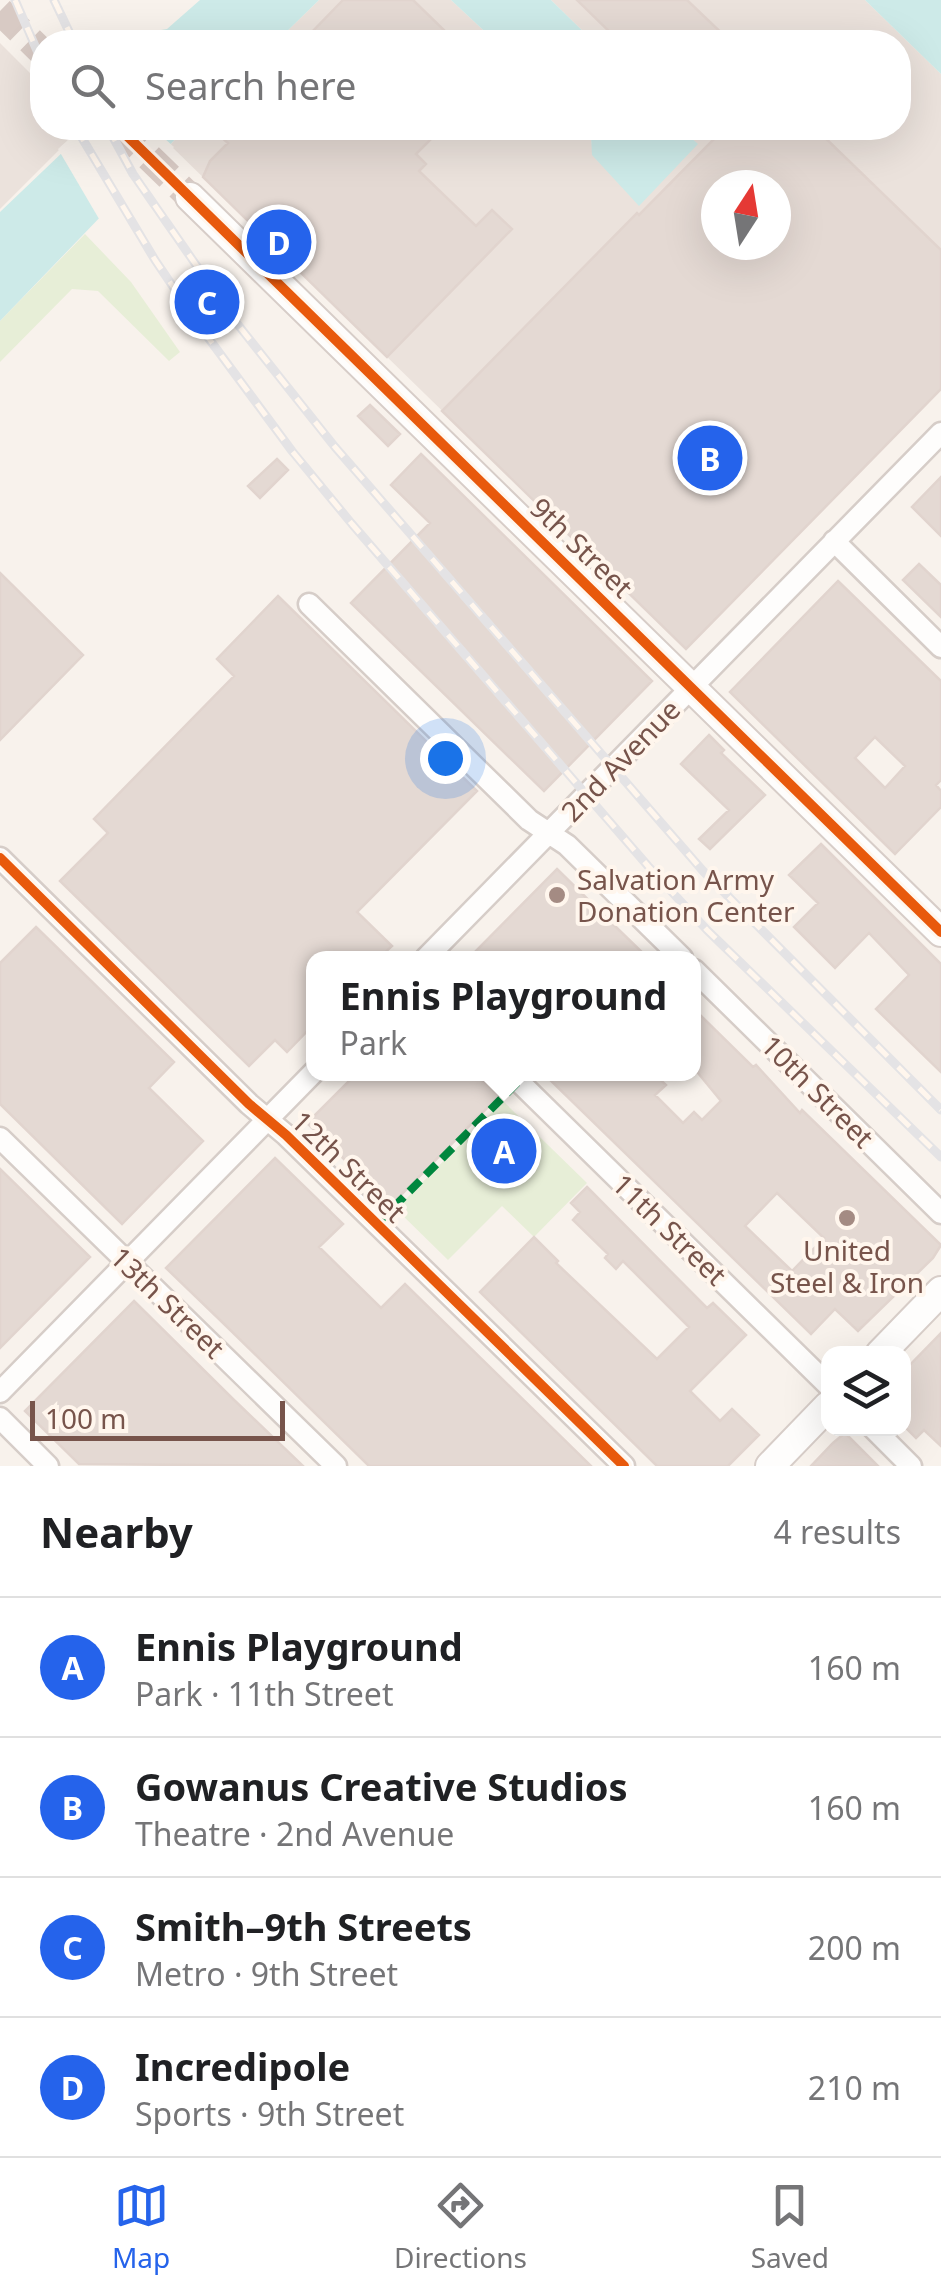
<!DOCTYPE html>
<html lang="en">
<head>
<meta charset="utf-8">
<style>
  :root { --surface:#fff; --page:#f2f2f2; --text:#202124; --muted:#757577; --line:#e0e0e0; --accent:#2563eb }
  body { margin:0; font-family:"Noto Sans",sans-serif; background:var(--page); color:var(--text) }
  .controls { position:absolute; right:30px; bottom:30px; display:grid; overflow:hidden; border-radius:20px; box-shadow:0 10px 40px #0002 }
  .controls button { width:90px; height:90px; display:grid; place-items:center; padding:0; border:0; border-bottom:2px solid var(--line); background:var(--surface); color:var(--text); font:50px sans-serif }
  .compass { position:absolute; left:701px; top:170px; width:90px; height:90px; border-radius:50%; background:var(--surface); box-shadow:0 10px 40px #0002; rotate:12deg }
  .scale { position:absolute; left:30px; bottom:25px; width:255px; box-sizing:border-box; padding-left:10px; border:5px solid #77544b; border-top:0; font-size:28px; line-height:35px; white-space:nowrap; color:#77544b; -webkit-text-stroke:8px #fff6ed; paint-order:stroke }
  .you { position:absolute; left:445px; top:758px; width:35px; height:35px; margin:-25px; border:8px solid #fff; border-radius:50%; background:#1a73e8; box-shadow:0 0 0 15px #1a73e833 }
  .badge { display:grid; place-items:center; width:65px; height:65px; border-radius:50%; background:var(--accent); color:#fff; font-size:32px; font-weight:700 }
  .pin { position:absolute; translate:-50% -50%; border:5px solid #fff; box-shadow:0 2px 10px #0006 }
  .popup { position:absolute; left:306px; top:951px; width:395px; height:130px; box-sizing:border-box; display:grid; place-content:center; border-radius:20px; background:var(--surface); filter:drop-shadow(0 2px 8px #0005); font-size:32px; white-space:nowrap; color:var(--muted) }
  .popup b { font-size:38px; color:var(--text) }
  .popup::after { content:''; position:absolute; left:50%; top:100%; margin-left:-20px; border:20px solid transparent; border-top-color:var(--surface) }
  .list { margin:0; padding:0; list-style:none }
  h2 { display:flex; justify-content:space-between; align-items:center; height:130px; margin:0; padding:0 40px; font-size:42px }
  h2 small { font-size:32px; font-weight:400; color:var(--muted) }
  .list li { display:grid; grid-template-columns:65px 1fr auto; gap:30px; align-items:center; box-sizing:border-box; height:140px; padding:0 40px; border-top:2px solid var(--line) }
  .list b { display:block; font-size:38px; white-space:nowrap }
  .list p { margin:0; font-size:32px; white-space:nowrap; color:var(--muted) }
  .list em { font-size:32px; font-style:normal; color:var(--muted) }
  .icon { flex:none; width:55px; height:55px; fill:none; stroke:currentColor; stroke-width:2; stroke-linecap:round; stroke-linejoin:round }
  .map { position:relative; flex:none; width:941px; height:1466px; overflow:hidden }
  .search { position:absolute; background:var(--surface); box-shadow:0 10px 40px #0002; left:30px; right:30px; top:30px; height:110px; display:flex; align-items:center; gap:25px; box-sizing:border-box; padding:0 35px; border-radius:40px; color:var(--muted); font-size:38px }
  .sheet { height:690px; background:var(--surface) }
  nav { display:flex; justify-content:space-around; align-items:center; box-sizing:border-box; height:140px; border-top:2px solid var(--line); background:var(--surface); font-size:28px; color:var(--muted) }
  nav a { display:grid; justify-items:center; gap:5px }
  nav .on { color:var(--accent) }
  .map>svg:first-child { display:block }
</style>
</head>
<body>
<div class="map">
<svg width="941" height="1466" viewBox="0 0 941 1466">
  <rect width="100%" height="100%" fill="#f8f2ec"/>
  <path fill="#ebe2dc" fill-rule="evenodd" d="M319 0H451L496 42H276Z
    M551 0H865L941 74V389L686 649 170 145 186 128H584L591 136 592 147 697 144 680 128H898V42H594ZM716 185H776V245H716Z
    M0 43 42 85V128H81L0 209Z"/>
  <path fill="#e7eed7" d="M85 234 131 282 180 352 169 361 98 291 72 289 0 362V321Z
    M503 1101 587 1183 534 1237 502 1206 448 1260 396 1209Z"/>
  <path fill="#cdeae8" d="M200 0H319L276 42H156L155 31 167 29Z
    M451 0H551L594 42H496Z
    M865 0H941V74Z
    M88 128H186L0 321V212Z
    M584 128H680L698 144 639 206 592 155 591 136Z"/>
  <path fill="#f8f2ec" d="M81 128H153L174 147 102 224 58 149Z"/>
  <path fill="#e4d9d3" stroke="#e1d4ce" stroke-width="2.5" fill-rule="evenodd" d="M343 0H413L448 34 440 42H321L311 33Z
    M577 0H687L731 42H620Z
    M211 128H442L416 154 426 164 419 171 476 226 492 210 512 229 387 357 203 177 210 161 228 143Z
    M707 128H815L941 250V389L686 649 442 411 637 213 639 215 717 136ZM716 185H776V245H716Z
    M370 405 400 434 388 446 358 416Z
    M421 454 652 681 544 791 351 603 430 523 391 485Z
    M277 459 288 470 260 498 248 486Z
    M941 477V536L912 507Z
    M919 564 941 585V617L903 580Z
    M0 573 83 655 0 740Z
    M838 581 941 681V780L936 785 941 791V807L895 854 730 692ZM875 737 905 766 885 788 855 758Z
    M278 596 477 791 357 912 392 946 379 958H314V1024L287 1052 275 1040 249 1066 60 881 108 833 94 819 234 676 217 659Z
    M709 735 724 750 721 753 765 795 710 849 699 839 729 810 681 764Z
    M821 844 941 964V1072L876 1009 909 975 869 933 835 968 794 927 818 903 789 875Z
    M557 869 619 930 648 958H469Z
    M36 927 174 1062 149 1088 203 1141 122 1224 0 1104V963Z
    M694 1009 753 1067 756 1065 800 1113 802 1110 941 1245 933 1258 858 1331 835 1309 811 1334 544 1074H654L666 1085 655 1095 683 1123 694 1112 702 1120 721 1101 694 1068ZM777 1193 824 1238 792 1271 745 1226Z
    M356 1074H475L499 1096 391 1205 307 1123Z
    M275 1158 343 1224 319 1247 381 1308 405 1284 591 1466H369L220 1320 166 1268Z
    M0 1169 90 1257 0 1348Z
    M587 1187 707 1308 713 1303 746 1335 690 1391 720 1421 732 1409 759 1435 728 1466H657L480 1292 534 1237 558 1261 556 1263 657 1359 689 1327 623 1261 616 1269 605 1258 608 1254 573 1220 580 1212 571 1203Z
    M134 1301 233 1399 303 1466 79 1464 25 1411Z
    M941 1333V1446L924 1430 916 1438 904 1426V1371Z
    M845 1433 878 1466H811L833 1443Z"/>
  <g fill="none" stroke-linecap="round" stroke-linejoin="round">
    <path stroke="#d8cac4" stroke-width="28" stroke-dasharray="28 14" stroke-linecap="butt" d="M0 11 42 52
      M119 128 190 197"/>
    <defs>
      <path id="street" d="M834 541 941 647
        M309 604 529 820 567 845 682 958
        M0 858 249 1104 286 1135 624 1466
        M426 958 941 433
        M694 970 941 1213
        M511 1074 828 1385
        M0 1138 336 1466
        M0 1392 314 1072
        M0 1418 48 1466
        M873 1428 911 1466"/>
      <path id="secondary" d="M190 197 941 932
        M880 1354 941 1291
        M770 1466 828 1406"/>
    </defs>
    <use href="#street" stroke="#d6cdc8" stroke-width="25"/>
    <use href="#secondary" stroke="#d7cdc8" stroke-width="32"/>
    <use href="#street" stroke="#fefdfc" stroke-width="20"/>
    <use href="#secondary" stroke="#fefdfc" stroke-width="28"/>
    <defs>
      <path id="rail" d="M15 0 42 62
        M54 0 74 42
        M76 128 155 260 201 328 292 451 352 524 648 866 707 930 941 1157
        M108 128 133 174 235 321 335 447 703 871 941 1110"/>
    </defs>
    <use href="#rail" stroke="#e4e3e5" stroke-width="9"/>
    <use href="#rail" stroke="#fff6ed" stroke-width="5" stroke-dasharray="15" stroke-linecap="butt"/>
    <path stroke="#00873e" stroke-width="8" stroke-dasharray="15 8" stroke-linecap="butt" d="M377 1224 519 1081"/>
    <defs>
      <path id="cycleway" d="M119 128 941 932
        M0 858 249 1104 286 1135 624 1466"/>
    </defs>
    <use href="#cycleway" stroke="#fff6ed" stroke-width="16"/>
    <use href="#cycleway" stroke="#e8590c" stroke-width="10"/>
  </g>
  <g fill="#a48b83" stroke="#fff6ed" stroke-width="4">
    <circle cx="557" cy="895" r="10"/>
    <circle cx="847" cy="1218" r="10"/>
  </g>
  <g text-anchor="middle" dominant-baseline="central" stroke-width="8" stroke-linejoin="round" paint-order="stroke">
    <g font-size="28" fill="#77544b" stroke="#fff6ed">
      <text transform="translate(582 547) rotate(44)">9th Street</text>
      <text transform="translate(620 760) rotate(-46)">2nd Avenue</text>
      <text transform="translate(818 1091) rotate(45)">10th Street</text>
      <text transform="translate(349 1166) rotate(44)">12th Street</text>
      <text transform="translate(670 1229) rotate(44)">11th Street</text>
      <text transform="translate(168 1302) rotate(44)">13th Street</text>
    </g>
    <g font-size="28" fill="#77544b" stroke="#fff6ed" text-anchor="start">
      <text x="577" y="879">Salvation Army<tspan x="577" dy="32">Donation Center</tspan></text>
      <text x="847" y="1250" text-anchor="middle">United<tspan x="847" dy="32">Steel &amp; Iron</tspan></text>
    </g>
  </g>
</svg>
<div class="controls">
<button><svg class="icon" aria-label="layers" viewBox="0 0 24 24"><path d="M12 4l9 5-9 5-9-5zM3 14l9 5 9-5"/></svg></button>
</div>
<svg class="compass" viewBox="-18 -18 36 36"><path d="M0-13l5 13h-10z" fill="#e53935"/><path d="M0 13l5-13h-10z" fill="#757577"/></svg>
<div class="scale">100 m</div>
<div class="you"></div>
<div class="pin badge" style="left:504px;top:1151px">A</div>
<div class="popup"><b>Ennis Playground</b>Park</div>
<div class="pin badge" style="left:710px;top:458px">B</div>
<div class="pin badge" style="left:207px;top:302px">C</div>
<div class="pin badge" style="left:279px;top:242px">D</div>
<div class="search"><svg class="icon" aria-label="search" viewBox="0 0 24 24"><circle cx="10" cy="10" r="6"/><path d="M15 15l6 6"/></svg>Search here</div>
</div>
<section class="sheet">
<h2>Nearby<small>4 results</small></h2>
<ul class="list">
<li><span class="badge">A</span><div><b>Ennis Playground</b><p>Park · 11th Street</p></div><em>160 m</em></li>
<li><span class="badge">B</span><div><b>Gowanus Creative Studios</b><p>Theatre · 2nd Avenue</p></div><em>160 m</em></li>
<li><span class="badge">C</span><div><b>Smith–9th Streets</b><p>Metro · 9th Street</p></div><em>200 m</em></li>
<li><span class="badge">D</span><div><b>Incredipole</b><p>Sports · 9th Street</p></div><em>210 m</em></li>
</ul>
</section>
<nav>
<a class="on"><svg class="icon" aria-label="map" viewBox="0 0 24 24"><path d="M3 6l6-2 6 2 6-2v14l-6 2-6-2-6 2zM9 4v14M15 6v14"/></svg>Map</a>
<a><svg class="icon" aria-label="directions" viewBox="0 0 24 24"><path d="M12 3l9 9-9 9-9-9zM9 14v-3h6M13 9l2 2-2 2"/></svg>Directions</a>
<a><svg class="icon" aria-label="saved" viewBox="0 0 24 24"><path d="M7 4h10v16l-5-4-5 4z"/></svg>Saved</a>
</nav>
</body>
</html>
